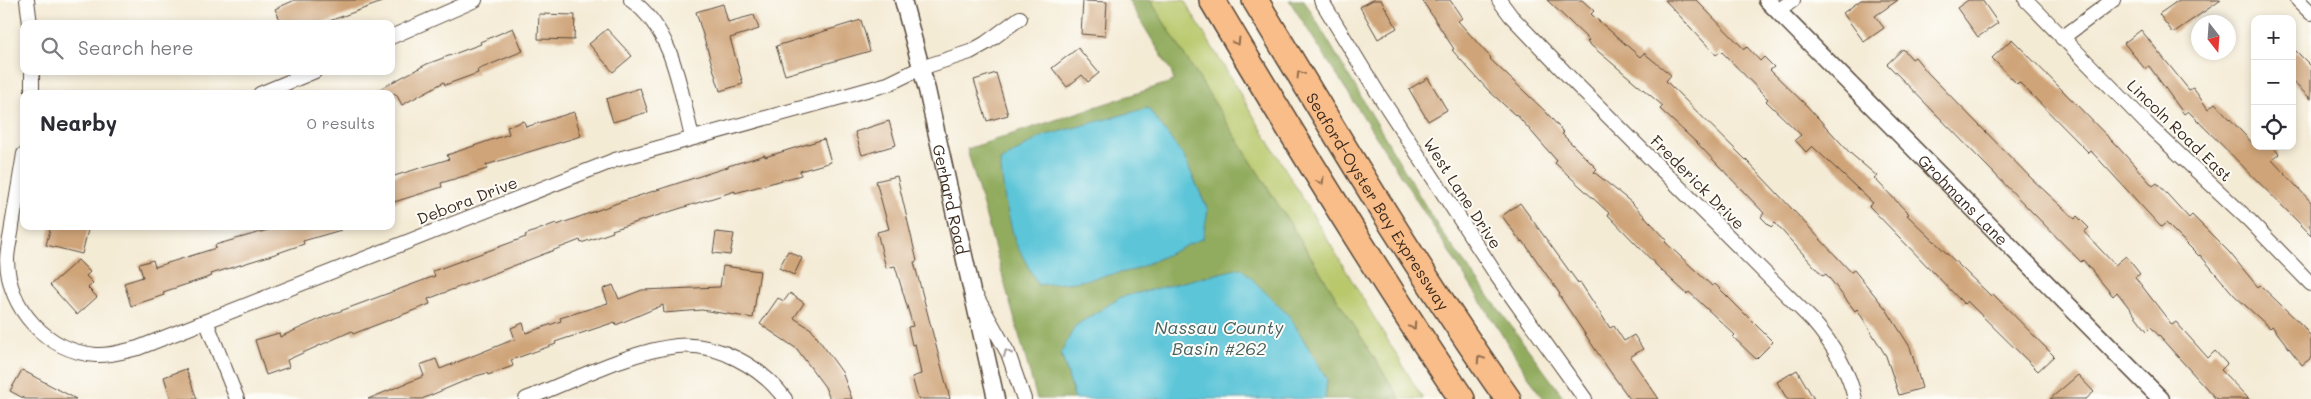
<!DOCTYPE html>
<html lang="en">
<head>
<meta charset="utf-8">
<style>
  :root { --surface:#fff; --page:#f7f7f7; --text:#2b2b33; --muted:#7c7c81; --line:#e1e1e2 }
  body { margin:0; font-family:Mali,sans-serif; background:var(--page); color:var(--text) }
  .controls { position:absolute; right:15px; top:15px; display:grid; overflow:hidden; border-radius:10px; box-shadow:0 2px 8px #0003 }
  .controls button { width:45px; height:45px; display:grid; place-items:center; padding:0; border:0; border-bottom:1px solid var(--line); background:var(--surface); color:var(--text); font:25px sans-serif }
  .compass { position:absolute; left:2191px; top:15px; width:45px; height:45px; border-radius:50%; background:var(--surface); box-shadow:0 2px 8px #0003; rotate:163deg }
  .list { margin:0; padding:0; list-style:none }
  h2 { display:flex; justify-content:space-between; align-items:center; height:65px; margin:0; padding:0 20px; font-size:21px }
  h2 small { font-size:16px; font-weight:400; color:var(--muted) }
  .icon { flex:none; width:28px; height:28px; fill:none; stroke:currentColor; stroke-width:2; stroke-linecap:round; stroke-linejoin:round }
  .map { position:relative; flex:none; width:2311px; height:399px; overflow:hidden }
  .search { position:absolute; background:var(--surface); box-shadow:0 2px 8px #0003; left:20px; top:20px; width:375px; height:55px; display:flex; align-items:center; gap:12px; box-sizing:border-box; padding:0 18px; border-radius:10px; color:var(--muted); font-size:19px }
  .panel { position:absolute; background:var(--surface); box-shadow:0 2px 8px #0003; left:20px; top:90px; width:375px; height:140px; border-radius:10px }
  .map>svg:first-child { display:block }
</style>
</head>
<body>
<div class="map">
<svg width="2311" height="399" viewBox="0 0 2311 399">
  <rect width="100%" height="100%" fill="#fdfcf7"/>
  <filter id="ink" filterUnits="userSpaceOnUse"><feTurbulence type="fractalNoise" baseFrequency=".02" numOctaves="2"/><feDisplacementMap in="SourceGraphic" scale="10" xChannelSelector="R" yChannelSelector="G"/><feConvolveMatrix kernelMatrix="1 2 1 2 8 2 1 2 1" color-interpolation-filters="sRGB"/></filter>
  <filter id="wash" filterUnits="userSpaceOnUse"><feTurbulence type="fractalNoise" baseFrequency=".0096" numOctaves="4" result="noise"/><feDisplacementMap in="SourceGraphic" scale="20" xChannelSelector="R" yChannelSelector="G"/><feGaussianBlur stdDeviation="1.12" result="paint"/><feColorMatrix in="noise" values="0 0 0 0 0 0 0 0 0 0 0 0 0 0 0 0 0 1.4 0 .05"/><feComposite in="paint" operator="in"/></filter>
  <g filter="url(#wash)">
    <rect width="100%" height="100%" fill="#f4ebd5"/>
    <path fill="#b8c86b" stroke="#7a7944" d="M1150 0H1184L1423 399H1400Z"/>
    <path fill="#92ac5f" stroke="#666b3e" d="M1128 0H1150L1400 399H1325L1327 379 1290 317 1240 268 1061 353 1075 399H1037L967 149 1174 81 1171 71Z
      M1289 0H1304L1438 227 1565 399H1543L1539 393Z"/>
    <path fill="#5cc5d8" stroke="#4c787b" d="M1148 108 1184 157 1208 210 1203 238 1134 270 1075 282 1038 285 1015 242 1005 201 1000 161 1043 136Z
      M1241 268 1290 317 1327 379 1325 399H1075L1061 353 1075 326 1121 297Z"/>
    <g id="blocks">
      <path fill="#cfa479" d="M295 0H382V2L321 24H282L275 9Z
        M1373 0H1381L1397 28 1378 39 1360 7Z
        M1422 0H1450L1462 18 1458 21 1491 58 1490 59 1546 112 1564 133 1562 134 1597 169 1594 172 1632 203 1667 240 1665 242 1712 286 1715 284 1773 342 1756 359 1733 337 1735 335 1689 292 1687 294 1661 270 1608 215 1609 213 1555 163 1557 161 1516 114 1515 115 1488 90 1452 50 1454 49Z
        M1547 0H1582L1594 11 1591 14 1640 57 1644 53 1671 75 1666 81 1748 162 1851 272 1854 270 1886 309 1910 347 1922 388 1899 395 1886 356 1857 309 1855 311 1826 274 1823 276 1775 223 1771 227 1761 217 1764 213 1698 144 1660 109 1663 106 1587 42 1589 40Z
        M1665 0H1696L1744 49 1747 47 1760 61 1764 57 1774 67 1770 70 1807 106 1850 153 1877 176 1874 178 1909 214 1907 215 1991 296 1993 294 2054 356 2038 371 1967 301 1964 304 1869 206 1873 203 1812 146 1806 152 1795 140 1801 135 1766 101 1768 99 1721 51 1716 55Z
        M1861 0H1898L1875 16 1884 28 1864 42 1843 13Z
        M1968 0H1982L1998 23 1978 37 1957 8Z
        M2179 0H2221L2173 33 2159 14Z
        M1083 1 1107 2 1105 36 1081 34Z
        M723 4 728 22 754 15 759 29 730 38 743 84 720 91 696 12Z
        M539 14 575 15 574 40 538 39Z
        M861 20 870 51 785 75 776 46Z
        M513 28 523 51 477 70 478 73 445 85 444 82 402 105 396 94H370L427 64 481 44 480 42Z
        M607 29 632 56 613 72 589 44Z
        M2141 30 2189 90 2193 88 2208 109 2215 103 2255 146H2272L2279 154 2272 160 2311 202V235L2188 111 2184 114 2149 66 2145 69 2124 43Z
        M2012 39 2117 146 2153 186 2157 183 2189 218 2192 215 2229 252 2258 287 2260 285 2303 326 2311 337V358L2302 365 2272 326 2270 328 2234 295 2200 255 2199 256 2166 223 2161 227 2091 151 2089 153 2019 82 2017 84 1992 58Z
        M2292 47 2311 66V99L2292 81Z
        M1078 48 1099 73 1088 82 1082 75 1067 87 1052 68Z
        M1903 49 1912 59 1915 57 1928 73 2032 179 2075 219 2077 216 2089 228 2084 232 2115 265 2126 256 2140 274 2135 277 2172 325 2176 322 2208 358 2215 351 2227 364 2221 370 2249 399H2216L2151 327 2147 331 2117 292 2113 296 2083 260 2081 262 1887 64Z
        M996 73 1008 115 987 121 974 80Z
        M1428 78 1447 110 1428 121 1409 89Z
        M640 88 648 112 613 122 606 99Z
        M574 112 581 136 486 165 487 169 441 183 442 187 391 203V177L449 159 447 155 509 134 507 127 524 121 526 127Z
        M889 121 896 145 862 155 855 132Z
        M824 139 831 162 800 171 801 175 735 193V191L612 230 613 232 581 243 580 240 428 299 430 304 353 334 352 331 287 360 289 367 266 375 255 340 279 333 280 337 327 316 435 276 433 271 526 237 525 235 556 223 557 225 623 201 728 167V166L765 155V157Z
        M897 176 917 261 914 262 950 399H918L912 377 921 374 915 344 912 345 908 327 913 326 895 266 886 268 877 232 889 229 876 181Z
        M1520 203 1578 283 1580 282 1610 328 1614 326 1624 341 1634 335 1643 349 1630 357 1659 399H1630L1609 370 1559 295 1560 294 1523 241 1521 242 1502 216Z
        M51 226H89L82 254 46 245Z
        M282 226H341V230L303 241 304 244 272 255 211 274 212 276 163 292 164 295 131 306 124 283 143 277 139 264 153 260 155 267 216 248 215 245Z
        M716 232 734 234 730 255 713 253Z
        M788 251 802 258 794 275 779 268Z
        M78 260 90 272 86 276 93 283 88 288 97 297 77 315 50 285Z
        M723 266 760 271 753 318 702 310 664 313 663 305 616 325 615 322 555 342 556 344 511 360 513 366 488 375 487 373 476 376 422 399H368L424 376 420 365 436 359 440 369 515 339 511 328 523 323 526 333 561 321 560 318 608 303 603 289 613 285 619 299 642 290 720 287Z
        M790 293 804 303 794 318 811 329 842 372 852 399H830L825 387 797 349 760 324 778 298 784 301Z
        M186 369 197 399H171L164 377Z
        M22 370 76 399H25L10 391Z
        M1797 370 1814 399H1787L1777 382Z
        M2078 375 2094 392 2086 399H2050Z"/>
    </g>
  </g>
  <g filter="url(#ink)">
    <use href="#blocks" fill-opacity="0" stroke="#574739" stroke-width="1"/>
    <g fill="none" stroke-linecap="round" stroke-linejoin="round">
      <defs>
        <path id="minor" d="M27 0 30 24
          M631 0C674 31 680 90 692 137
          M1321 0 1379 95 1497 276 1585 399
          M1499 0 1511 16 1575 83 1812 320C1832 343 1848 368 1855 399
          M2026 0 2150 127 2250 221 2311 284
          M2298 0 2311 13
          M1778 11 1793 0
          M391 37 475 0
          M2062 38 2113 0
          M32 94V71
          M260 94 315 71
          M24 154C20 178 16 202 12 226 11 237 7 249 7 260 8 309 47 351 96 355 110 356 125 351 138 348L615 160 888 84 921 68 970 52 986 43 1020 18
          M976 296 1008 353 1024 399
          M206 321 237 399
          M526 399C570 382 630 351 677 346 717 342 762 367 785 399"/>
        <g id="tertiary">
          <path id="s1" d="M903 0 927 90 996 399"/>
          <path id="s2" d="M1767 0 2161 399"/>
        </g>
        <g id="motorway">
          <path d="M1212 0C1292 135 1374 269 1462 399"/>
          <path id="s3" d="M1255 0C1336 135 1417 270 1508 399"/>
        </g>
      </defs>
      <use href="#minor" stroke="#574739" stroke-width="16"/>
      <use href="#tertiary" stroke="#574739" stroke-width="19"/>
      <use href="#motorway" stroke="#574739" stroke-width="28"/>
      <use href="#minor" stroke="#fff" stroke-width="14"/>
      <use href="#tertiary" stroke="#fff" stroke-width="16"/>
      <use href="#motorway" stroke="#f8bd89" stroke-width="25"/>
    </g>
    <defs><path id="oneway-chevron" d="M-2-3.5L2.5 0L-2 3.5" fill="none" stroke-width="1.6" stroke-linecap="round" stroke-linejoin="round" transform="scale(1.25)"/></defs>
    <g stroke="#906c4e">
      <use href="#oneway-chevron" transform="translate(1237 42) rotate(59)"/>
      <use href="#oneway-chevron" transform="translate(1300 74) rotate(-121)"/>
      <use href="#oneway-chevron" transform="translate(1321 181) rotate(59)"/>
      <use href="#oneway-chevron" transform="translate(1413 326) rotate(56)"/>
      <use href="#oneway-chevron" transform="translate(1480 359) rotate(-124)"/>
    </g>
    <use stroke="#a79f9a" href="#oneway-chevron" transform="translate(1007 353) rotate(-114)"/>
  </g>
  <g text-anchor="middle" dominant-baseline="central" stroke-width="4" stroke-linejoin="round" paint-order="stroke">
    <g font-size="16" fill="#3b2a1e" stroke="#fdfcf7">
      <text transform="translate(2180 130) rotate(44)">Lincoln Road East</text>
      <text transform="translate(1698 182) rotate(45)">Frederick Drive</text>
      <text transform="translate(1463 193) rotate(57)">West Lane Drive</text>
      <text stroke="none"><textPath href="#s1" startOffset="205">Gerhard Road</textPath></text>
      <text stroke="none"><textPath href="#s2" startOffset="280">Grohmans Lane</textPath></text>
      <text transform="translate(467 200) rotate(-21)">Debora Drive</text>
      <text stroke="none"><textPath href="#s3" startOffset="236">Seaford-Oyster Bay Expressway</textPath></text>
    </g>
    <g font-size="18" font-style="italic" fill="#47605f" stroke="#fdfcf7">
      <text x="1219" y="327">Nassau County<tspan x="1219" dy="21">Basin #262</tspan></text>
    </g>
  </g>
</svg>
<div class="controls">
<button>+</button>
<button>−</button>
<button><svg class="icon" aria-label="locate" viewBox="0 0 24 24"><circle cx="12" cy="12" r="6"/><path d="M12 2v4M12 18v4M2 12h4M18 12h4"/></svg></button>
</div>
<svg class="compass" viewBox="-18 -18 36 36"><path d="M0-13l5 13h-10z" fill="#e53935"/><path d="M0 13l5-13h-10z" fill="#7c7c81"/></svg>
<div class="search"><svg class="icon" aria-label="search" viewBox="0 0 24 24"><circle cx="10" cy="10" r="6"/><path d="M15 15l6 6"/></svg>Search here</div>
<section class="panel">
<h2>Nearby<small>0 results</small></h2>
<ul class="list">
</ul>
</section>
</div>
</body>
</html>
